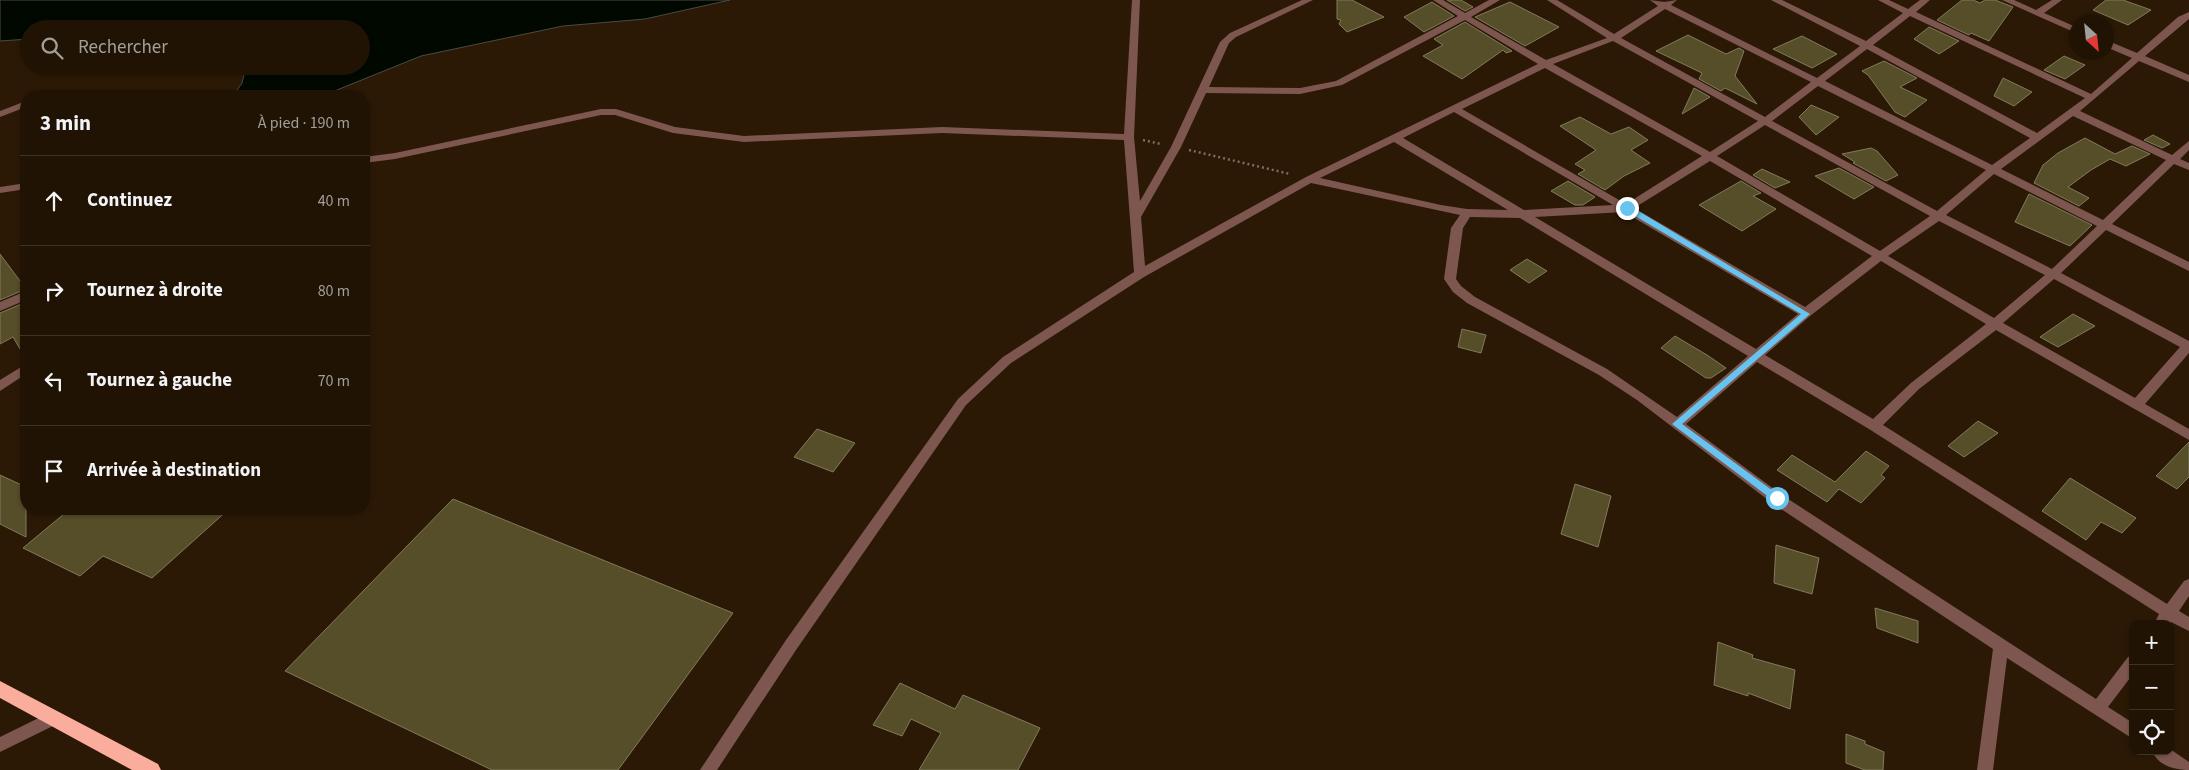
<!DOCTYPE html>
<html lang="fr">
<head>
<meta charset="utf-8">
<style>
  :root { --surface:#201304; --page:#2d2013; --text:#f1f3f6; --muted:#a29e9a; --line:#3d3226 }
  body { margin:0; font-family:"Source Sans 3",sans-serif; background:var(--page); color:var(--text) }
  .controls { position:absolute; right:15px; bottom:15px; display:grid; overflow:hidden; border-radius:10px; box-shadow:0 1px 4px #0004 }
  .controls button { width:45px; height:45px; display:grid; place-items:center; padding:0; border:0; border-bottom:1px solid var(--line); background:var(--surface); color:var(--text); font:25px sans-serif }
  .compass { position:absolute; left:2069px; top:15px; width:45px; height:45px; border-radius:50%; background:var(--surface); box-shadow:0 1px 4px #0004; rotate:153deg }
  .stop { position:absolute; width:15px; height:15px; margin:-11px; border:4px solid #67c4f0; border-radius:50%; background:#fff }
  .stop.end { background:#67c4f0; border-color:#fff; box-shadow:0 1px 5px #0008 }
  .list { margin:0; padding:0; list-style:none }
  h2 { display:flex; justify-content:space-between; align-items:center; height:65px; margin:0; padding:0 20px; font-size:21px }
  h2 small { font-size:16px; font-weight:400; color:var(--muted) }
  .list li { display:grid; grid-template-columns:32px 1fr auto; gap:15px; align-items:center; box-sizing:border-box; height:90px; padding:0 20px; border-top:1px solid var(--line) }
  .list b { display:block; font-size:19px; white-space:nowrap }
  .list em { font-size:16px; font-style:normal; color:var(--muted) }
  .icon { flex:none; width:28px; height:28px; fill:none; stroke:currentColor; stroke-width:2; stroke-linecap:round; stroke-linejoin:round }
  .map { position:relative; flex:none; width:2189px; height:770px; overflow:hidden }
  .search { position:absolute; background:var(--surface); box-shadow:0 1px 4px #0004; left:20px; top:20px; width:350px; height:55px; display:flex; align-items:center; gap:12px; box-sizing:border-box; padding:0 18px; border-radius:28px; color:var(--muted); font-size:19px }
  .panel { position:absolute; background:var(--surface); box-shadow:0 1px 4px #0004; left:20px; top:90px; width:350px; height:425px; border-radius:20px }
  .map>svg:first-child { display:block }
</style>
</head>
<body>
<div class="map">
<svg width="2189" height="770" viewBox="0 0 2189 770">
  <rect width="100%" height="100%" fill="#2b1905"/>
  <path fill="#010800" stroke="#4a4b42" d="M0 0H730L645 19 563 26 421 56 322 96H233L242 83 246 66H361V29H29V39L0 41Z"/>
  <path fill="#564e28" stroke="#807b5d" d="M1337 0H1352L1384 17 1347 32 1339 24 1341 20 1337 19Z
    M1447 0H1461L1473 7 1465 11Z
    M1962 0H1973L1980 3 1985 0H1995L2013 7 1989 41 1971 33 1969 35 1937 20Z
    M2106 0H2123L2151 10 2128 25 2093 10Z
    M1432 2 1454 16 1424 32 1404 17Z
    M1510 2 1559 27 1525 46 1475 17Z
    M1465 22 1512 51 1506 53 1503 50 1462 79 1423 56 1443 45 1434 39Z
    M1929 27 1959 41 1939 54 1914 39Z
    M1688 35 1726 54 1739 48 1744 51 1735 76 1757 104 1725 88 1721 91 1699 79 1702 73 1656 51Z
    M1802 36 1837 54 1812 68 1773 49Z
    M2064 56 2085 65 2065 79 2044 70Z
    M1884 61 1917 78 1900 87 1927 100 1905 117 1895 112 1868 75 1862 71Z
    M2003 78 2032 92 2014 106 1994 96Z
    M1694 88 1710 97 1682 114Z
    M1811 105 1839 117 1816 135 1799 117Z
    M1580 117 1611 134 1629 127 1648 140 1631 150 1650 163 1624 176 1605 190 1578 174 1585 170 1575 164 1596 150 1560 126Z
    M2153 135 2170 144 2162 148 2144 140Z
    M2085 138 2115 154 2132 146 2150 154 2126 166 2110 159 2091 170 2068 187 2089 198 2079 206 2034 183 2043 165 2058 153Z
    M1871 148 1877 151 1898 175 1886 181 1853 163 1855 162 1842 154Z
    M1839 168 1874 187 1854 199 1815 176Z
    M1762 169 1790 182 1775 188 1753 175Z
    M1568 181 1595 197 1583 205H1575L1551 191Z
    M1741 181 1761 193 1753 196 1776 209 1742 231 1699 205Z
    M2029 194 2092 225 2070 246 2015 222Z
    M0 254 26 289 0 300Z
    M1527 259 1547 271 1529 283 1510 270Z
    M26 302V359L13 337 0 344V313Z
    M2073 314 2095 326 2058 347 2040 337Z
    M1462 329 1486 335 1481 353 1458 347Z
    M1675 336 1707 355 1726 368 1711 378H1706L1661 348Z
    M1978 421 1998 433 1964 457 1948 446Z
    M817 429 855 443 833 472 794 457Z
    M2189 442V477L2177 489 2156 476Z
    M1866 451 1889 466 1881 475 1885 478 1861 503 1839 489 1827 502 1777 470 1792 455 1835 482Z
    M0 475 26 487V537L0 524Z
    M2070 478 2136 518 2122 533 2101 522 2086 540 2042 511Z
    M1575 484 1611 496 1598 547 1561 534Z
    M453 499 733 613 618 770H492L285 671Z
    M70 509H229L152 578 103 556 80 576 23 548Z
    M1776 545 1819 558 1812 594 1774 583Z
    M1875 608 1918 621V643L1877 628Z
    M1718 642 1753 655 1752 658 1795 670 1790 709 1748 693V696L1714 685Z
    M900 683 955 709 963 695 1040 728 1018 770H919L941 733 911 719 902 736 873 725Z
    M1846 734 1865 741V744L1884 752 1883 770H1865L1846 763Z"/>
  <g fill="none" stroke-linecap="round" stroke-linejoin="round">
    <path stroke="#7e6e5d" stroke-width="2.5" stroke-dasharray="2 3" stroke-linecap="butt" d="M1143 140 1161 144
      M1189 150 1290 174"/>
    <path fill="#7d574f" fill-rule="evenodd" d="M1132 0H1140L1134 137 1140 201 1171 147 1220 42 1230 33 1302 0H1313L1236 37 1229 43 1209 87 1300 88 1336 81 1458 16 1433 0H1443L1465 13 1489 0H1500L1471 17 1546 60 1607 38 1547 0H1557L1614 34 1658 6 1650 0 1664 2 1677 0 1671 5 1817 78 1860 46 1771 0H1782L1866 41 1903 13 1878 0H1889L1908 9 1920 0H1930L1916 12 2091 94 2132 58 2106 47V40L2137 53 2178 17 2189 12V19L2145 56 2189 75V82L2139 61 2080 111 2172 155 2189 141V150L2180 159 2189 163V170L2174 164 2112 224 2189 262V271L2106 230 2061 273 2189 341V353L2145 404 2189 429V440L1996 330 1919 389 1883 425 2167 604 2184 581 2189 579V596L2179 611 2189 617V631L2171 622 2170 624H2154L2159 614 1869 429 1757 362 1686 424 1782 495 2096 699 2128 657 2133 655V674L2108 707 2133 723V739L2007 658 1993 770H1977L1993 649 1772 503 1637 400 1599 375 1467 303 1453 292 1444 279 1451 228 1460 215 1311 183 1144 277 1011 363 966 405 796 650 717 770H700L786 640 958 399 1003 357 1134 272 1124 140 942 133 744 142 673 133 615 115H601L395 159 364 163V157L395 153 601 109H616L675 127 744 136 942 127 1124 134ZM1665 9 1811 82 1765 117 1621 38ZM1910 16 2085 98 2037 133 1873 45ZM1465 20 1538 64 1306 177 1145 266 1141 217 1181 147 1206 93 1300 94 1342 85ZM1613 41 1758 121 1710 152 1553 64ZM1867 49 2030 138 1992 165 1825 81ZM1545 68 1702 156 1626 204 1462 109ZM1818 86 1986 170 1937 211 1772 121ZM1454 112 1613 205 1524 210 1403 138ZM2073 116 2166 160 2103 220 2001 169ZM1765 125 1930 216 1880 251 1717 156ZM1394 142 1508 210 1467 209 1441 205 1320 178ZM1710 161 1872 256 1805 307 1634 208ZM1994 174 2097 226 2052 269 1946 215ZM1624 212 1798 314 1756 349 1535 217ZM1470 217 1520 218 1748 356 1677 417 1607 369 1475 297 1461 286 1456 279 1463 228ZM1939 221 2045 275 1994 318 1888 256ZM1881 261 1986 324 1911 383 1873 419 1765 355 1810 316ZM2054 279 2180 347 2135 398 2003 323Z
      M2002 0H2014L2036 10 2052 0H2062L2044 13 2076 27V33Z
      M26 101V107L0 117V111Z
      M26 183V189L0 193V187Z
      M26 291V300L0 311V302Z
      M26 364V374L0 391V380Z
      M53 711 59 713 61 718 59 723 0 752V737Z
      M2170 749 2189 762V770C2175 770 2158 766 2152 751H2170Z"/>
    <path fill="#faad9c" fill-rule="evenodd" d="M0 681 158 764 161 770H132L0 698Z"/>
  </g>
  <path fill="#67c4f0" d="M1625 206H1630L1810 314 1682 424 1780 496V501H1774L1672 424 1801 314 1625 210Z"/>
</svg>
<div class="controls">
<button>+</button>
<button>−</button>
<button><svg class="icon" aria-label="locate" viewBox="0 0 24 24"><circle cx="12" cy="12" r="6"/><path d="M12 2v4M12 18v4M2 12h4M18 12h4"/></svg></button>
</div>
<svg class="compass" viewBox="-18 -18 36 36"><path d="M0-13l5 13h-10z" fill="#e53935"/><path d="M0 13l5-13h-10z" fill="#a29e9a"/></svg>
<div class="stop" style="left:1777px;top:498px"></div>
<div class="stop end" style="left:1627px;top:208px"></div>
<div class="search"><svg class="icon" aria-label="search" viewBox="0 0 24 24"><circle cx="10" cy="10" r="6"/><path d="M15 15l6 6"/></svg>Rechercher</div>
<section class="panel">
<h2>3 min<small>À pied · 190 m</small></h2>
<ul class="list">
<li><svg class="icon" aria-label="ahead" viewBox="0 0 24 24"><path d="M12 20V5M6 11l6-6 6 6"/></svg><div><b>Continuez</b></div><em>40 m</em></li>
<li><svg class="icon" aria-label="right" viewBox="0 0 24 24"><path d="M7 20v-9h11M14 6l5 5-5 5"/></svg><div><b>Tournez à droite</b></div><em>80 m</em></li>
<li><svg class="icon" aria-label="left" viewBox="0 0 24 24"><path d="M17 20v-9H6M10 6l-5 5 5 5"/></svg><div><b>Tournez à gauche</b></div><em>70 m</em></li>
<li><svg class="icon" aria-label="arrive" viewBox="0 0 24 24"><path d="M6 21V4h12l-3 4 3 4H6"/></svg><div><b>Arrivée à destination</b></div></li>
</ul>
</section>
</div>
</body>
</html>
